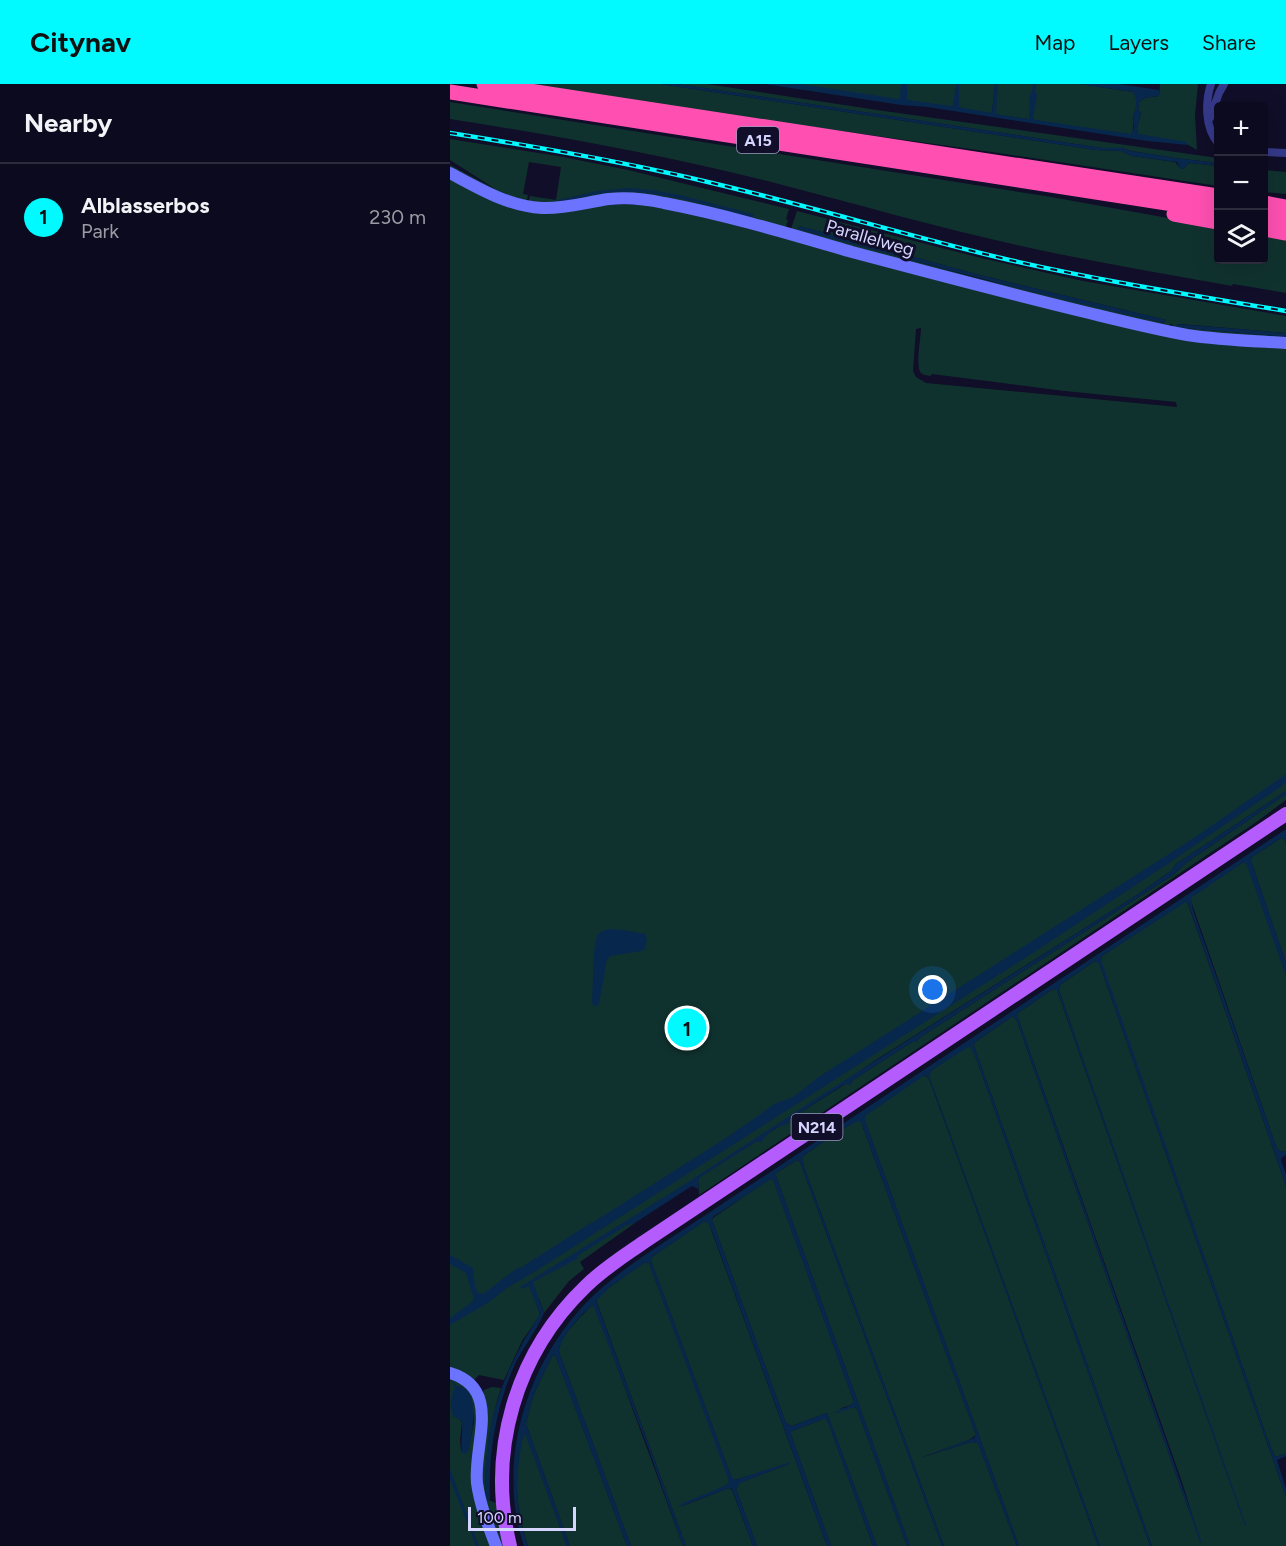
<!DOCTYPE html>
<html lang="en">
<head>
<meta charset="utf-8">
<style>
  :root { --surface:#0c0a1e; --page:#151327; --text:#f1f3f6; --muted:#9a9aa4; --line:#2c2b3c; --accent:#01faff }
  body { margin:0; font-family:Figtree,sans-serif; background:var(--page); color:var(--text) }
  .controls { position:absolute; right:18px; top:18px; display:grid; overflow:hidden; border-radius:6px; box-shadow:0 6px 24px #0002 }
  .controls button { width:54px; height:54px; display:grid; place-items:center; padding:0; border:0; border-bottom:2px solid var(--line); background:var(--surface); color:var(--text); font:30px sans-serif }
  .scale { position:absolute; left:18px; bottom:15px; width:108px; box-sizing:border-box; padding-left:6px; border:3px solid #d6d5ff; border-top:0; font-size:16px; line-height:21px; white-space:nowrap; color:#d6d5ff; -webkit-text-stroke:4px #100e28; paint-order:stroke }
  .you { position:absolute; left:483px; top:906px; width:21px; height:21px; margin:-15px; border:4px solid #fff; border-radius:50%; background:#1a73e8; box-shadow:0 0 0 9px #1a73e833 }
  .badge { display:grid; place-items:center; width:39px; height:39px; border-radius:50%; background:var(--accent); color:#111; font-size:20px; font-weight:700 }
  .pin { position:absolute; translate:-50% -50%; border:3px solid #fff; box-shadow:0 2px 6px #0006 }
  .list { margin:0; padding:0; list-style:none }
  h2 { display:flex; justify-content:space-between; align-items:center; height:78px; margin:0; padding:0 24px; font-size:26px }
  h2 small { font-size:20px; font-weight:400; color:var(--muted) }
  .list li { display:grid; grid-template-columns:39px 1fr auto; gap:18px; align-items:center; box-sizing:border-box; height:108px; padding:0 24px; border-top:2px solid var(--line) }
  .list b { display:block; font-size:22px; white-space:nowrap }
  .list p { margin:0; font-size:20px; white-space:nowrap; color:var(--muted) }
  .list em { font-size:20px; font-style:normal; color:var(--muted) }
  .icon { flex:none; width:33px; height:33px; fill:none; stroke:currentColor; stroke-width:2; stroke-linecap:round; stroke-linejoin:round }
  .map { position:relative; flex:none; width:836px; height:1462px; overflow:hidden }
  header { display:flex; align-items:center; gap:36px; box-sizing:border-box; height:84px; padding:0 30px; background:var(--accent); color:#111 }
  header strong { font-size:28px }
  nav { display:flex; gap:33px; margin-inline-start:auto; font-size:21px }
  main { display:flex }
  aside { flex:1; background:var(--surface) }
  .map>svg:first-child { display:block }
</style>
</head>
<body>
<header>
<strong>Citynav</strong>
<nav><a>Map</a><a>Layers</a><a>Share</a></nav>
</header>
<main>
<aside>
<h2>Nearby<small></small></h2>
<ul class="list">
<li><span class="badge">1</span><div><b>Alblasserbos</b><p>Park</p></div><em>230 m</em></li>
</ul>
</aside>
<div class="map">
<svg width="836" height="1462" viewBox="0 0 836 1462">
  <rect width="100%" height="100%" fill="#100e28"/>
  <path fill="#10322f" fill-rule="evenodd" d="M73 0H211L646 66 671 67 682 72 725 78 730 84 733 85 738 80 741 79 768 82V102L542 68 283 32Z
    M228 0H257L427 26 768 74V79L725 74 681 67 672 64H652Z
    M328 0H545L542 29H540Z
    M547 0H630L683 8C686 12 687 12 687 17 687 24 683 29 683 37 683 43 684 45 681 51L544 30Z
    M710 0H748L745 31 747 66 735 59 688 50 687 44 691 29 688 26 689 18 695 14 709 12Z
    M0 18 601 113 768 143V176H814V151L836 155V209L783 200 782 202C710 189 638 177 567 161 486 143 406 120 325 99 218 72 109 52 0 35Z
    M0 55 108 72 178 86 339 125 336 135 338 136 336 143 234 120 78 119 80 112 106 116 111 83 79 78 73 110 78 111 76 119 61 116 0 85V81L47 106 0 76Z
    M814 86 836 88V110L814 108Z
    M0 92 52 119 207 121 619 228 836 263V707L726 780 722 786 690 809 429 974 282 1073 333 1040H338L340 1035 394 1001H400L403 996 462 958H467L469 954 723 791 736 779 836 710V716L805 739 249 1111 248 1094 244 1097 130 1178 134 1185 119 1197 94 1229 89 1214 86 1218 90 1231 72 1257 54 1296 29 1291 18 1302 29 1326 25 1372 42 1462H0ZM471 244C471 253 465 283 471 289 473 291 477 291 480 292L482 290 615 307 726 318 727 323 476 299 466 293 463 287 466 245ZM23 1328 24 1338 18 1367H11L10 1356 12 1339 10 1334Z
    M347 127 531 174 633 197 836 232V249L731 240 726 241 735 244 836 253V256L756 250 723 243V241L720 240 719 243 565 208 341 145ZM349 142 530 191 716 236V237L714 239 527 194 352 146 348 144Z
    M831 754 834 755 836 760V879L801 777 802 773Z
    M792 779H796L798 782 836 891V1067L832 1068 827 1065 741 817V813L743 811Z
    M736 817 738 820 836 1102V1370L825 1373 816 1351 797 1295 651 878 652 872Z
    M645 877 649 879 836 1413V1462H702L524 962 525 958 563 932 567 937 731 1405 751 1459 732 1398 568 934V929L603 905 607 906 795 1442 609 906 610 901Z
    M518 962 521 963 526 974 700 1462H650L480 995V989L482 986Z
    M474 991 479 995 648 1462H569L415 1037 414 1032Z
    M406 1037H410L411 1038 526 1351 519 1356 470 1374 521 1358 528 1359 567 1462H494L354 1083 352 1073 384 1050Z
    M347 1076 350 1078 492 1462H460L326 1092V1089Z
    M323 1095 404 1318 401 1321 389 1325 404 1323 407 1325 457 1462H427L377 1329 342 1342 336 1339 262 1136 263 1134 318 1096Z
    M257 1137 259 1140 377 1462H307L286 1405 289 1399 339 1380 284 1396 281 1392 208 1196 201 1177 202 1173 253 1138Z
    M195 1178 199 1179 279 1393V1397L277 1401 230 1423 279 1404 282 1406 303 1462H236L146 1216 160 1203Z
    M142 1221 145 1223 233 1462H181L109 1268C109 1252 131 1233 142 1221Z
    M105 1271 106 1273 177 1462H120L76 1340 81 1319 85 1308 102 1272Z
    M42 1303 51 1304C39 1341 34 1377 36 1415L46 1419 55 1462H49L32 1410V1309L34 1306Z
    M373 1335H376L378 1338 423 1462H381L341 1351V1347L345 1346Z
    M74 1350 76 1351 117 1462H78C66 1427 62 1386 74 1350Z"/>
  <path fill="#08274c" d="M211 0H228L652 64H672L681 67 725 74 768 79V82L741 79 738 80 733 85 730 84 727 78 682 72 671 67 646 66Z
    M315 0H351L448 15 450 13 451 0H457V14L458 16 501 22 503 21 506 0H509V23L541 29 542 28 545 0H548L546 30 578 35 579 34 580 10 582 8 583 0H586L585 8 587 11 583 34 585 36 681 50 684 44C680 31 691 20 683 8L630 0H669L709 6V12L695 14 689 18 688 26 691 29 687 44 688 50 737 58V61L697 57 477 23 451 21Z
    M179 104 202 106 230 111 304 130 303 133H300C260 122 209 106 168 108 148 108 128 115 109 119L108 116 147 107Z
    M349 142 530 191 716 236V237L714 239C592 212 472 179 351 146L348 144Z
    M727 240 836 249V253L735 244 727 243 725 241Z
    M836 690V699L719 779 586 867 86 1187 57 1204 38 1219 0 1241V1234L22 1218 24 1215 16 1189 0 1180V1171L23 1184 25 1202 28 1209 33 1210 66 1185 72 1183 139 1140 145 1137 276 1054 326 1019 341 1014 350 1008 367 994 744 754Z
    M836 707V710L736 779 723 791 469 954 467 958H462L403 996 400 1001H393L340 1035 338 1040C329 1041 315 1050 311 1059L307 1057 249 1094 248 1105 242 1102 183 1140 177 1141 130 1170 127 1175 83 1198 94 1229C87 1246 75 1261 66 1278 47 1319 38 1368 40 1415L39 1416 36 1415C32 1342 51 1291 90 1230L79 1202 72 1205 70 1203 243 1095 370 1012 690 809 722 786 726 780Z
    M836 745V760L834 755 831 754 802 773 801 777 836 879V891L796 779H792L741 814 743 826 827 1065 832 1068 836 1067V1071L832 1073 831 1076 836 1090V1102L738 819 736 818 652 872 651 876 797 1295 816 1351 825 1373 836 1370V1372L827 1376 836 1405V1413L649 879 645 877 610 901 609 906 796 1441 795 1442 610 914 607 906 603 905 568 929V934L752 1459 750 1458 731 1405 567 937 563 932 525 958 524 962 702 1462H700L526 974 520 962 482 986 480 989V995L650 1462H648L479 995 475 991 415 1032V1037L569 1462H567L528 1359 521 1358 470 1374 519 1356 524 1354 526 1351 411 1038 408 1037 384 1050 352 1073 354 1083 494 1462H492L350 1078 347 1076 326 1089V1092L460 1462H457L407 1325 404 1323 387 1329 385 1328 401 1321 404 1318 326 1104 323 1095H321L263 1133 262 1136 336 1339 342 1342 377 1329 427 1462H423L378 1338 376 1335H373L345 1346 341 1347V1351L381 1462H377L262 1147 259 1140 255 1137 202 1173 201 1177 281 1392 285 1396 340 1378 339 1380 290 1399 286 1405 307 1462H303L282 1405 279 1404 229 1423V1422L233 1419 277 1401 279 1397 199 1179 196 1178 160 1203 146 1217 236 1462H233L197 1361 143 1221C132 1229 109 1254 109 1268L181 1462H177L105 1271 102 1272 85 1308 81 1319 76 1340 120 1462H117L75 1350 73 1353C65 1392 64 1424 78 1462H74C44 1374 80 1270 146 1209 180 1178 220 1155 257 1130Z
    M159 845C171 845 184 848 195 850L197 856 195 865 191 867 161 872 157 875 149 920 144 923 142 918 144 868 147 852 150 848Z
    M0 1295 6 1302C32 1301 22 1353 18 1367L16 1370 12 1369C10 1358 13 1348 12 1337L3 1332C0 1322 0 1313 5 1304Z
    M0 1385 29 1462H26L0 1395Z"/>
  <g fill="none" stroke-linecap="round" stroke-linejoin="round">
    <path stroke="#35398a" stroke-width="8" d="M761 0C755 18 755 44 768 59
      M760 34 769 9 774 0
      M814 68 836 69"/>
    <path stroke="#6c74ff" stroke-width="12" d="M0 89C30 105 58 122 92 124 115 125 137 118 159 115 178 113 196 115 214 119 277 131 340 150 402 168 481 189 560 210 639 229 672 237 704 245 737 251 769 256 803 257 836 259
      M0 1289C53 1305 23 1360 27 1399 30 1421 38 1441 46 1462"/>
    <path stroke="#b55cff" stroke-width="14" d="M60 1462C37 1368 65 1270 136 1202 153 1185 174 1172 194 1158L836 730"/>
    <path stroke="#ff50b2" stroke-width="15" d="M34 0 768 112
      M0 8 768 127
      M814 119 836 123
      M724 130 768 138
      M814 134 836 137
      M814 145 836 149"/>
    <defs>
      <path id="rail" d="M0 49C88 63 176 78 262 99 359 122 455 151 551 174 645 196 741 211 836 227"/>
    </defs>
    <use href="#rail" stroke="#01faff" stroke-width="4.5"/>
    <use href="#rail" stroke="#100e28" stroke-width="2" stroke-dasharray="7" stroke-linecap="butt"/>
  </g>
  <g text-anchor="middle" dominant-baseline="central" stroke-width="6" stroke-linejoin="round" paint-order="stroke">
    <g fill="#100e28" stroke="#9b99be" stroke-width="1.5">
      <rect x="287" y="43" width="42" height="26" rx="4.5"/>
      <rect x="341.5" y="1030" width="51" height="26" rx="4.5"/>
    </g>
    <g font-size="16" font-weight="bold" fill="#d6d5ff">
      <text x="308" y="56">A15</text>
      <text x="367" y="1043">N214</text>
    </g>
    <g font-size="18" fill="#d6d5ff" stroke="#100e28">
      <text transform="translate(420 154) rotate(16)">Parallelweg</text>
    </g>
  </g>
</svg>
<div class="controls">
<button>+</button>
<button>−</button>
<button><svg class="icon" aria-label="layers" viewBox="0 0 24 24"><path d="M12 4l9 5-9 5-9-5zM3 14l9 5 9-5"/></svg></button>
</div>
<div class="scale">100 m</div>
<div class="you"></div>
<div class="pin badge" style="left:237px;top:944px">1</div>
</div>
</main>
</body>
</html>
